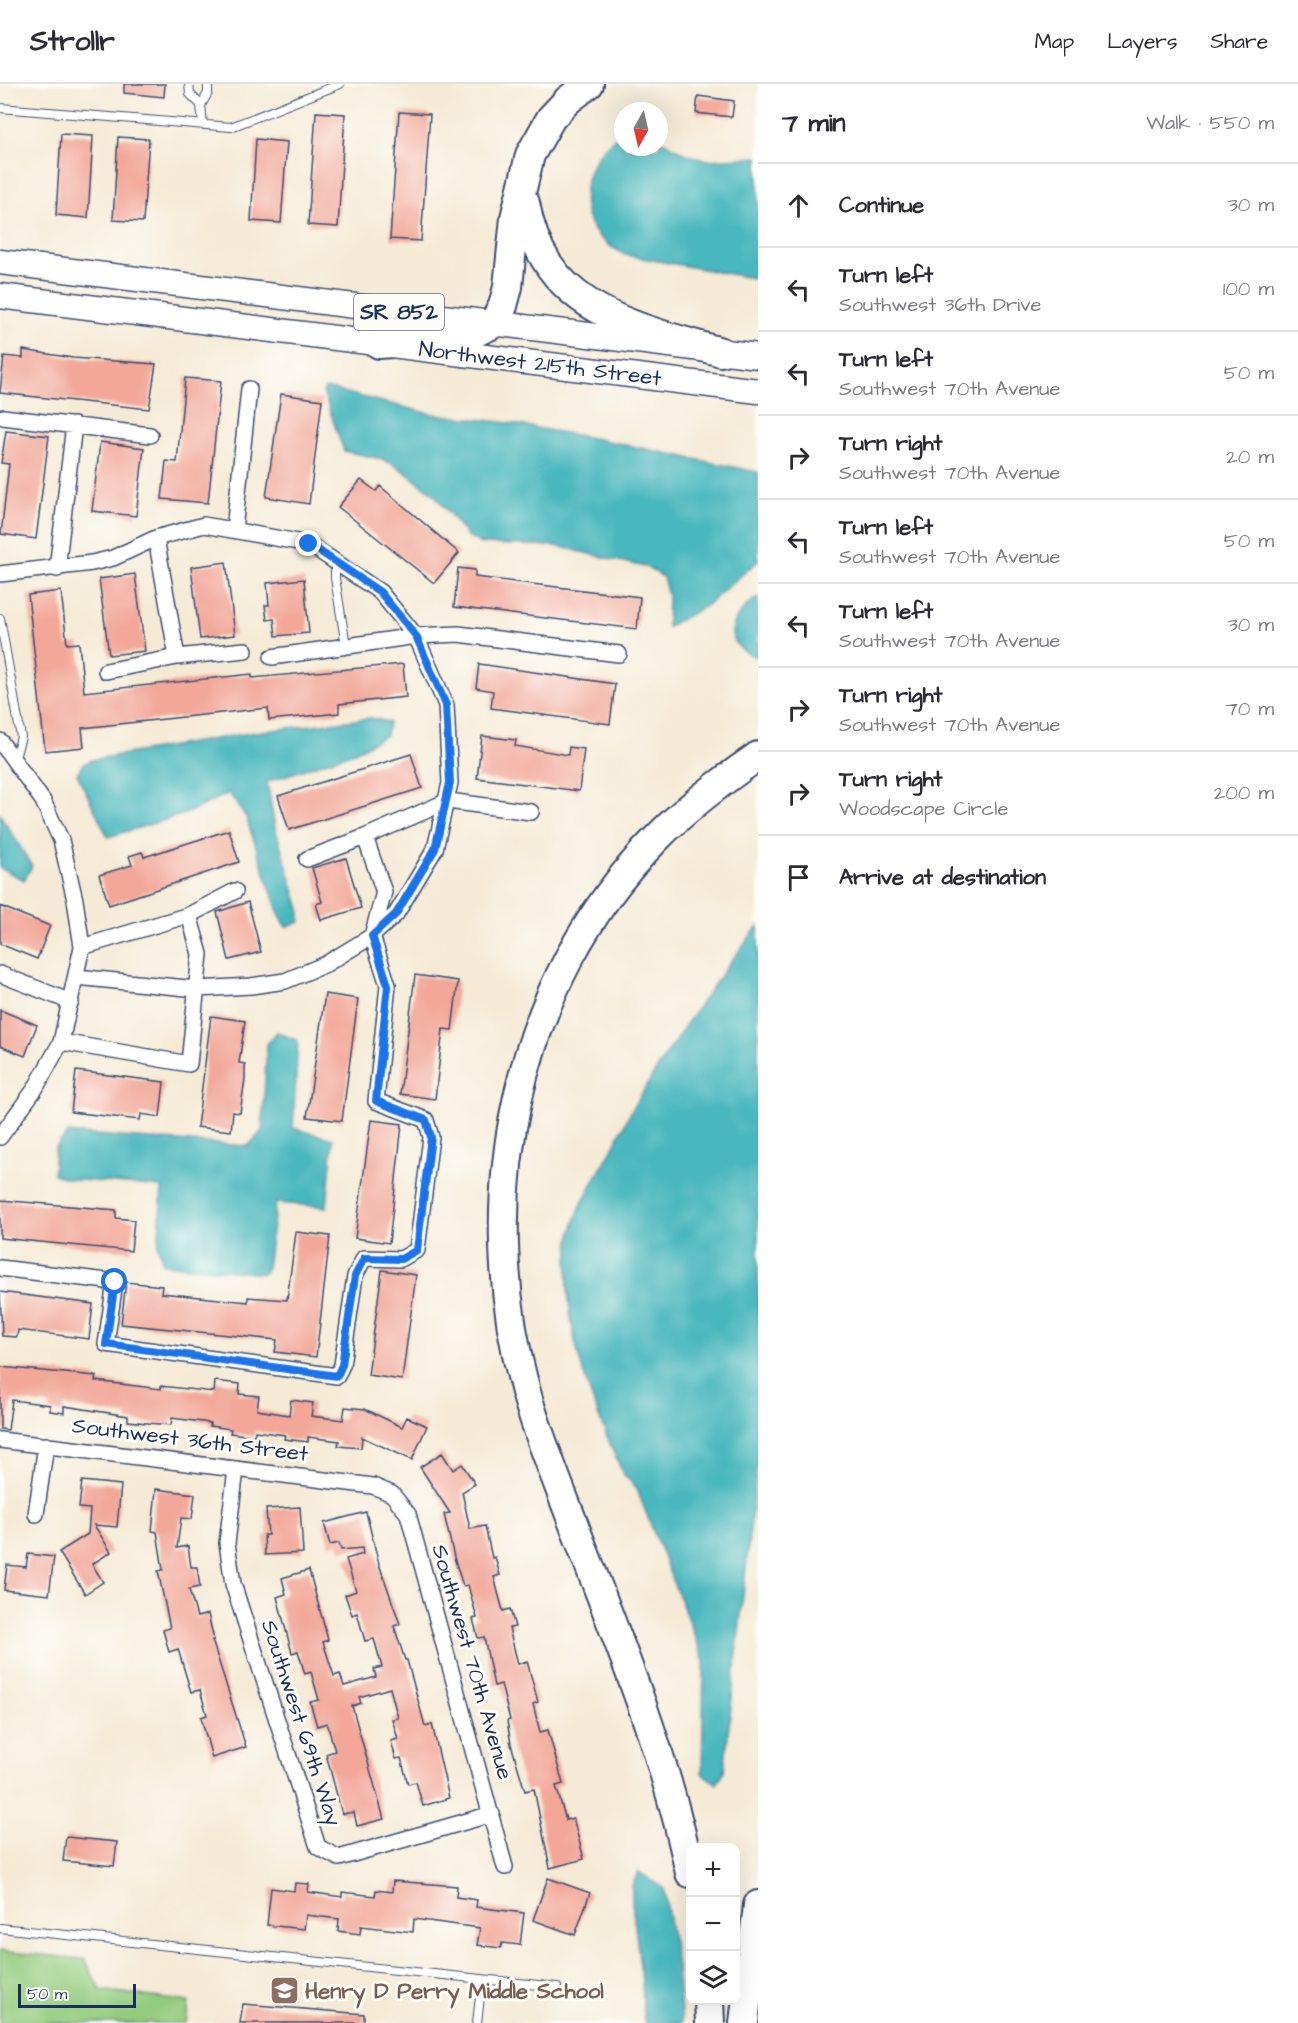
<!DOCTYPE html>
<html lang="en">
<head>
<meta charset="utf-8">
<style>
  :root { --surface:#fff; --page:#f2f2f3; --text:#2b2b33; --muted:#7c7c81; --line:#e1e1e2 }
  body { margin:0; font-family:"Architects Daughter",sans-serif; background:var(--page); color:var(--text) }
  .controls { position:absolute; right:18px; bottom:18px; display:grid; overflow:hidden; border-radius:12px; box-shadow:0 6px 24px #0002 }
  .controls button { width:54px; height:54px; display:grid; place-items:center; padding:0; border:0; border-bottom:2px solid var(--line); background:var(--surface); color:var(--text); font:30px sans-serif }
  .compass { position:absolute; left:614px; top:18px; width:54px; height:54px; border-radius:50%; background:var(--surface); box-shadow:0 6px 24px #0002; rotate:188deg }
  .scale { position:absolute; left:18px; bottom:15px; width:118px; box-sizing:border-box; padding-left:6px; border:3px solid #1b2f5e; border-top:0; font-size:16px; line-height:21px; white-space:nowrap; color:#1b2f5e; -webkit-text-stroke:4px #fdfcf7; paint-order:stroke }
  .stop { position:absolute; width:18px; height:18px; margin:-14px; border:4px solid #1a73e8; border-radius:50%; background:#fff }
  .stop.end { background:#1a73e8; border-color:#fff; box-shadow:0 2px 6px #0008 }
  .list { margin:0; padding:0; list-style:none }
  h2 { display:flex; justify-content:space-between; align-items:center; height:78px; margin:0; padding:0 24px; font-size:26px }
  h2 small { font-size:20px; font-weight:400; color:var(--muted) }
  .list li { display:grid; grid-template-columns:39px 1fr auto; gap:18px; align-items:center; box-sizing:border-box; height:84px; padding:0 24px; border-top:2px solid var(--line) }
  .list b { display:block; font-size:22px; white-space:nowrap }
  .list p { margin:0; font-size:20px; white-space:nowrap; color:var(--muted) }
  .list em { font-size:20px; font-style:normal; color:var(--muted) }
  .icon { flex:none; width:33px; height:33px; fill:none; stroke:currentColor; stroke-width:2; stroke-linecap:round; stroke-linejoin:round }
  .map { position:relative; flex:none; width:758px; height:1939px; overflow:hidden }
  header { display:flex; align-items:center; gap:36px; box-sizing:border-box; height:84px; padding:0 30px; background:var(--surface); border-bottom:2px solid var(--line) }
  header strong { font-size:28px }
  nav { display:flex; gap:33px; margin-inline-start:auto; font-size:21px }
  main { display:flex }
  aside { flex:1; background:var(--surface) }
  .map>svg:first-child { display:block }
</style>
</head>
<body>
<header>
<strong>Strollr</strong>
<nav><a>Map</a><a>Layers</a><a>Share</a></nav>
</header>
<main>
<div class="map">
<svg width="758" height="1939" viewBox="0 0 758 1939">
  <rect width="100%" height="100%" fill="#fdfcf7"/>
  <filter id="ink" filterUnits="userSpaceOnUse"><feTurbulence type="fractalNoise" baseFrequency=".0167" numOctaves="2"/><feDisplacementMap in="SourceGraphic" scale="12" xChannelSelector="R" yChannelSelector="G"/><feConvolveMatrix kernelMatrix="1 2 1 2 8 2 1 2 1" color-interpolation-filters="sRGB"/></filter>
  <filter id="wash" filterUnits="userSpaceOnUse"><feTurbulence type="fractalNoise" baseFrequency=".008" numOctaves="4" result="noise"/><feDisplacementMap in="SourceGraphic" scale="24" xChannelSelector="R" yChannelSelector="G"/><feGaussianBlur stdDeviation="1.35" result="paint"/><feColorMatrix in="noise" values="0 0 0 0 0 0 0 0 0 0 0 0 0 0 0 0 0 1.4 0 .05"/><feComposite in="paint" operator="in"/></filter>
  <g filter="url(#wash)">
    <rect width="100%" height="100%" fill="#f5ead6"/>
    <path fill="#94cc7f" stroke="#587e6e" stroke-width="1.5" d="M0 1867 84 1875 101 1906 189 1918 186 1939H0Z"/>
    <path fill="#48b7be" stroke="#32738e" stroke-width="1.5" d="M623 49V63H659V55L686 70 708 76 758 73V195L625 171C613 164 601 157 593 145 573 112 591 66 623 49Z
      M326 304 432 330 502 338 593 354 758 388V477L707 521 667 543 668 512 663 493 649 484 556 462 481 460 467 452 435 411 398 383 382 375 344 367 323 308Z
      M758 513V573H757C717 559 731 532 758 513Z
      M371 634 389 638 386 651 357 667 267 698 275 743 300 825V838L286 843 277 825 246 733 229 709 185 730 108 753 77 690 82 681 91 676 255 648Z
      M0 730 32 782 24 796 0 784Z
      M758 842V1372L724 1688 717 1700 702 1689 704 1577 636 1403 623 1390C591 1316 558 1240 570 1157 574 1126 596 1094 611 1067 621 1049 628 1031 639 1014 675 954 715 897 758 842Z
      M277 948 298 957 293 1044 333 1055 327 1123 276 1119 267 1184 263 1190 163 1180 158 1163 162 1103 68 1095 53 1090 55 1064 68 1049 248 1062 262 1047 267 960Z
      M638 1788 664 1804 677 1882 682 1939H644L642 1898 632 1819V1802Z"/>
    <g id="blocks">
      <path fill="#f2a799" d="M124 0H165L164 13 124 9Z
        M698 12 734 17 732 33 696 29Z
        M316 28 345 30 338 143 308 141Z
        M399 28 430 30 421 157 390 155Z
        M61 50 93 52 88 134 56 131Z
        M118 53 149 55 143 138 113 136Z
        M256 55 287 58 281 139 251 137Z
        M23 266 73 274 156 280 149 325 0 309 4 272 23 274Z
        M185 294 221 297 208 419 162 415 166 377 177 378Z
        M281 310 322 316 309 420 266 413Z
        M6 347 49 352 36 455 1 450 9 380 1 379Z
        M100 358 144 364 136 432 92 427Z
        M361 396 376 407 380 402 459 469 434 499 338 423Z
        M226 478 235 551 200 555 191 483Z
        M458 484 475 486V493L640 513 637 545 454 523Z
        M135 490 145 567 109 571 99 495Z
        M304 495 309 549 276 552 274 535 267 536 265 521H269L267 499Z
        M61 507 67 560 79 559 84 608 252 590V594L403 580 406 613 339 620V629L269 636 268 624 82 644 84 663 45 667 28 511Z
        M479 580 615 600 610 640 491 624 493 607 476 604Z
        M482 652 516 656 515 662 568 671 569 663 584 665 579 707 477 694Z
        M411 670 422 704 289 746 278 712Z
        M229 746 239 778 109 821 99 791 132 781 129 772 142 768 144 773Z
        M346 774 361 824 321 836 316 820 322 818 312 784Z
        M248 818 261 868 229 876 217 828Z
        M0 822 50 842 37 875 0 860Z
        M415 891 458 897 452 946 443 945 435 1015 400 1010Z
        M325 910 358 915 342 1037 307 1033Z
        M0 926 37 941 25 972 0 962Z
        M211 932 245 937 239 979 245 980V995L240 1029 233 1028 231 1047 197 1043Z
        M76 987 164 998 160 1033 141 1030 140 1036 71 1028Z
        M371 1036 402 1040 389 1159 355 1154Z
        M0 1116 116 1126V1134L134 1136 131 1167 0 1154Z
        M296 1148 330 1152 316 1273 275 1268 277 1256 121 1240 126 1198 162 1202 161 1209 248 1218V1213L287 1216Z
        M382 1186 416 1191 402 1296 368 1291Z
        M0 1208 93 1220 89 1255 18 1246 17 1253 2 1252Z
        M0 1283 96 1292 95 1297 161 1305V1302L214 1308 215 1297 240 1300 239 1310 259 1312 257 1326 289 1331 291 1316 313 1319 311 1332 343 1336 345 1323 365 1325 402 1343 407 1333 427 1342 412 1376 362 1353 361 1364 338 1362 339 1357 308 1353V1358L284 1355 285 1351 255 1347 254 1352 230 1349 231 1345 210 1342V1339L172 1334 171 1341 147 1339 128 1337V1332L64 1322V1329L50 1327V1321L12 1316 8 1346 0 1345Z
        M442 1369 453 1386 462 1380 475 1400 462 1408 470 1445 485 1442 492 1474 495 1473 500 1491 494 1493 503 1527 510 1525 515 1543 509 1544 518 1580 527 1577 538 1618 533 1620 540 1648 548 1646 563 1700 556 1702 566 1736 573 1734 584 1775 550 1784 534 1705 525 1707 511 1660 507 1637 510 1636 501 1600 494 1602 484 1553 478 1554 473 1535 477 1534 468 1501 463 1502 454 1473 444 1430 450 1429 420 1383Z
        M82 1397 121 1401 117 1443 94 1441 111 1468 92 1480 103 1498 85 1510 59 1468 88 1450 90 1425 79 1424Z
        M156 1405 195 1410 192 1435 181 1434 177 1464 188 1462 191 1483H197L200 1503 189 1505 197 1533 208 1530 214 1556H212L246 1663 212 1674 201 1633 207 1631 200 1606 191 1608 178 1565 169 1568 163 1546 170 1544 158 1487 163 1486 157 1448 152 1447Z
        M300 1423 303 1469 265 1471 264 1451H268L266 1425Z
        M366 1428 379 1480 400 1540 394 1542 405 1576H407L425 1642 432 1640 449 1714 423 1722 416 1698 408 1700 401 1674 396 1675 391 1657 398 1655 392 1635 398 1634 390 1604 359 1613 361 1619 352 1622 384 1735 357 1742 354 1728 342 1730 326 1670 335 1667 327 1639 317 1642 310 1618 319 1616 311 1588 305 1590 298 1567 292 1569 277 1513 286 1510 282 1494 309 1486 328 1556 323 1558 334 1592 340 1590 344 1602 376 1593 374 1585 382 1583 374 1555 365 1557 357 1529 352 1531 345 1511 356 1507 346 1475 363 1470 362 1464 341 1466 339 1459 330 1461 324 1439Z
        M28 1470 54 1473 49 1511 4 1506 7 1481 26 1483Z
        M66 1753 117 1758 114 1782 63 1777Z
        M548 1794 590 1809 575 1851 533 1836Z
        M393 1797 457 1802 456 1813 477 1816 476 1823 524 1829 520 1861 502 1859 501 1864 477 1861 480 1844 414 1835 413 1848 361 1842 360 1850 338 1847 339 1835 306 1831 304 1845 267 1841 271 1804 294 1807 295 1799 309 1800 308 1808 342 1813V1808L375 1812 376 1806 392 1808Z
        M243 1920 364 1930V1939H240Z"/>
    </g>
  </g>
  <g filter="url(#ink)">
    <use href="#blocks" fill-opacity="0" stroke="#3c4b70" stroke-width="1.5"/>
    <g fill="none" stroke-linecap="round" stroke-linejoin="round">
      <defs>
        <path id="service" d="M189 0 190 10 201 21 203 41
          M201 21 208 9V0
          M0 24 231 43 340 0
          M335 478V494L346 562
          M0 534 21 653 14 677
          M0 1844 557 1903
          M477 1939 482 1895"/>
        <path id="minor" d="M3 333 150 351
          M234 446 249 305
          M156 454 177 573
          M57 485 74 341
          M0 490 92 479 113 474 156 454 204 441 309 460 380 508 416 552 446 621 450 699 435 765 396 830 372 852 326 880 285 897 251 902 197 905 76 893
          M272 573 416 552 458 550 619 570
          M106 587 177 573 245 566
          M0 657 43 717 61 756 75 816 82 863 61 958 35 1005 0 1053
          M307 775 365 753 448 717 531 728
          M82 863 189 831 235 807
          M0 890 71 918
          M61 958 189 980 200 870 189 831
          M0 1184 115 1198 106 1260 337 1292 342 1281 355 1192 364 1174 401 1175 417 1166 431 1053 426 1036 376 1017 388 901 372 852 384 808 365 753
          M0 1356 373 1402 392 1410 408 1430 505 1783
          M236 1385 227 1459 233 1500 318 1763 339 1774 492 1730
          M36 1430 46 1361"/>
        <path id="primary" d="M0 178 758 272
          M0 212 758 307"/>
        <path id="motorway" d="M525 119C543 226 632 242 721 268
          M379 260 463 254 493 240 503 222 508 203 515 134 530 71 551 34 568 16 589 0
          M690 1789C665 1667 616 1552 572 1436 556 1394 538 1351 526 1308 473 1115 514 899 657 754 687 723 722 697 758 672
          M709 1916 710 1939
          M744 1939 758 1821"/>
      </defs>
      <use href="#service" stroke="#3c4b70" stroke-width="10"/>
      <use href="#minor" stroke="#3c4b70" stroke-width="18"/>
      <use href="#primary" stroke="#3c4b70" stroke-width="27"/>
      <use href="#motorway" stroke="#3c4b70" stroke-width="32"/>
      <use href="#service" stroke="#fff" stroke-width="8"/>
      <use href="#minor" stroke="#fff" stroke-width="15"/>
      <use href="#primary" stroke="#fff" stroke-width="24"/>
      <use href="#motorway" stroke="#fff" stroke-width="28"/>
    </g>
  </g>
  <g fill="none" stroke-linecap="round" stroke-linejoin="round" filter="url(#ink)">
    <path stroke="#1a73e8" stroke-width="8" d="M115 1198 106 1260 337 1292 342 1281 355 1192 364 1174 401 1175 417 1166 431 1053 426 1036 376 1017 388 901 372 852 396 830 435 765 450 699 446 621 416 552 380 508 309 460"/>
  </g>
  <defs>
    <symbol id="school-square" viewBox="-11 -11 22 22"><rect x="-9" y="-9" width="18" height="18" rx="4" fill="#8d6e63" stroke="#fdfcf7"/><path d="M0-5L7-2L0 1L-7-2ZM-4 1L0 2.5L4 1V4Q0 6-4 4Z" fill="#fff"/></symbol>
  </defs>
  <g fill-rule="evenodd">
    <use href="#school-square" x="268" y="1890" width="33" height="33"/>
  </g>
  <g text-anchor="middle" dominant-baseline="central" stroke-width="6" stroke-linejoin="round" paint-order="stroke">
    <rect fill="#fdfcf7" stroke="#5f6c8c" stroke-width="1.5" x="354" y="210" width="90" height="36" rx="4.5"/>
    <g font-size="21" font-weight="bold" fill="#1b2f5e">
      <text x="399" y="228">SR 852</text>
    </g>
    <g font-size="22" fill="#1b2f5e" stroke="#fdfcf7">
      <text transform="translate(540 280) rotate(7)">Northwest 215th Street</text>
      <text transform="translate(190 1356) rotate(7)">Southwest 36th Street</text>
      <text transform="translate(472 1578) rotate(74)">Southwest 70th Avenue</text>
      <text transform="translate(301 1639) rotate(72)">Southwest 69th Way</text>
    </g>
    <g font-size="22" font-weight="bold" fill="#785e54" stroke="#fdfcf7" text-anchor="start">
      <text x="305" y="1907">Henry D Perry Middle School</text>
    </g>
  </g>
</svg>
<div class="controls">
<button>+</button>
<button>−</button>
<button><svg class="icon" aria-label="layers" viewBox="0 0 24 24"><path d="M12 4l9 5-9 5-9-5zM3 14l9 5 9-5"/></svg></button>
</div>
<svg class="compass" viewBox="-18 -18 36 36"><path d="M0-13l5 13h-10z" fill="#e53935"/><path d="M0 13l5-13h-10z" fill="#7c7c81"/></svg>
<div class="scale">50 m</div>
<div class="stop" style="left:115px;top:1198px"></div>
<div class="stop end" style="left:309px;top:460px"></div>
</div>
<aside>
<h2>7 min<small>Walk · 550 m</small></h2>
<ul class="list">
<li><svg class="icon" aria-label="ahead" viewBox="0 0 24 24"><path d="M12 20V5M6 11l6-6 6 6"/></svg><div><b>Continue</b></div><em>30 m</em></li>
<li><svg class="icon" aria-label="left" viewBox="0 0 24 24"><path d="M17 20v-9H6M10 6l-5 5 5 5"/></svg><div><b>Turn left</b><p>Southwest 36th Drive</p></div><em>100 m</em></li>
<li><svg class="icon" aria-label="left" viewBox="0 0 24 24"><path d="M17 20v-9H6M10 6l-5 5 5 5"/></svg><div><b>Turn left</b><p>Southwest 70th Avenue</p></div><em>50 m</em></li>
<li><svg class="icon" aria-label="right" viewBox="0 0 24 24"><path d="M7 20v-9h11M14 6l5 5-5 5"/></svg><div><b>Turn right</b><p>Southwest 70th Avenue</p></div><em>20 m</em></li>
<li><svg class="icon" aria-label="left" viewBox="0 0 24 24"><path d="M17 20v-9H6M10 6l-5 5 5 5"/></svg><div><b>Turn left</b><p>Southwest 70th Avenue</p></div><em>50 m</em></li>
<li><svg class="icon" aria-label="left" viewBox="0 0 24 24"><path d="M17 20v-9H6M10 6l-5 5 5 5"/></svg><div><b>Turn left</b><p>Southwest 70th Avenue</p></div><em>30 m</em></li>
<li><svg class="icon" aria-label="right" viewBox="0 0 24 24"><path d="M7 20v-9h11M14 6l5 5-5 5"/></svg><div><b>Turn right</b><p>Southwest 70th Avenue</p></div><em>70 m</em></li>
<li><svg class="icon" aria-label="right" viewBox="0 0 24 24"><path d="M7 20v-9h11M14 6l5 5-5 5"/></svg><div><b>Turn right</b><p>Woodscape Circle</p></div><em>200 m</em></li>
<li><svg class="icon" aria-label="arrive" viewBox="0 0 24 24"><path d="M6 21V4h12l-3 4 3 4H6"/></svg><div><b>Arrive at destination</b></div></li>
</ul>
</aside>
</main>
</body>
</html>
